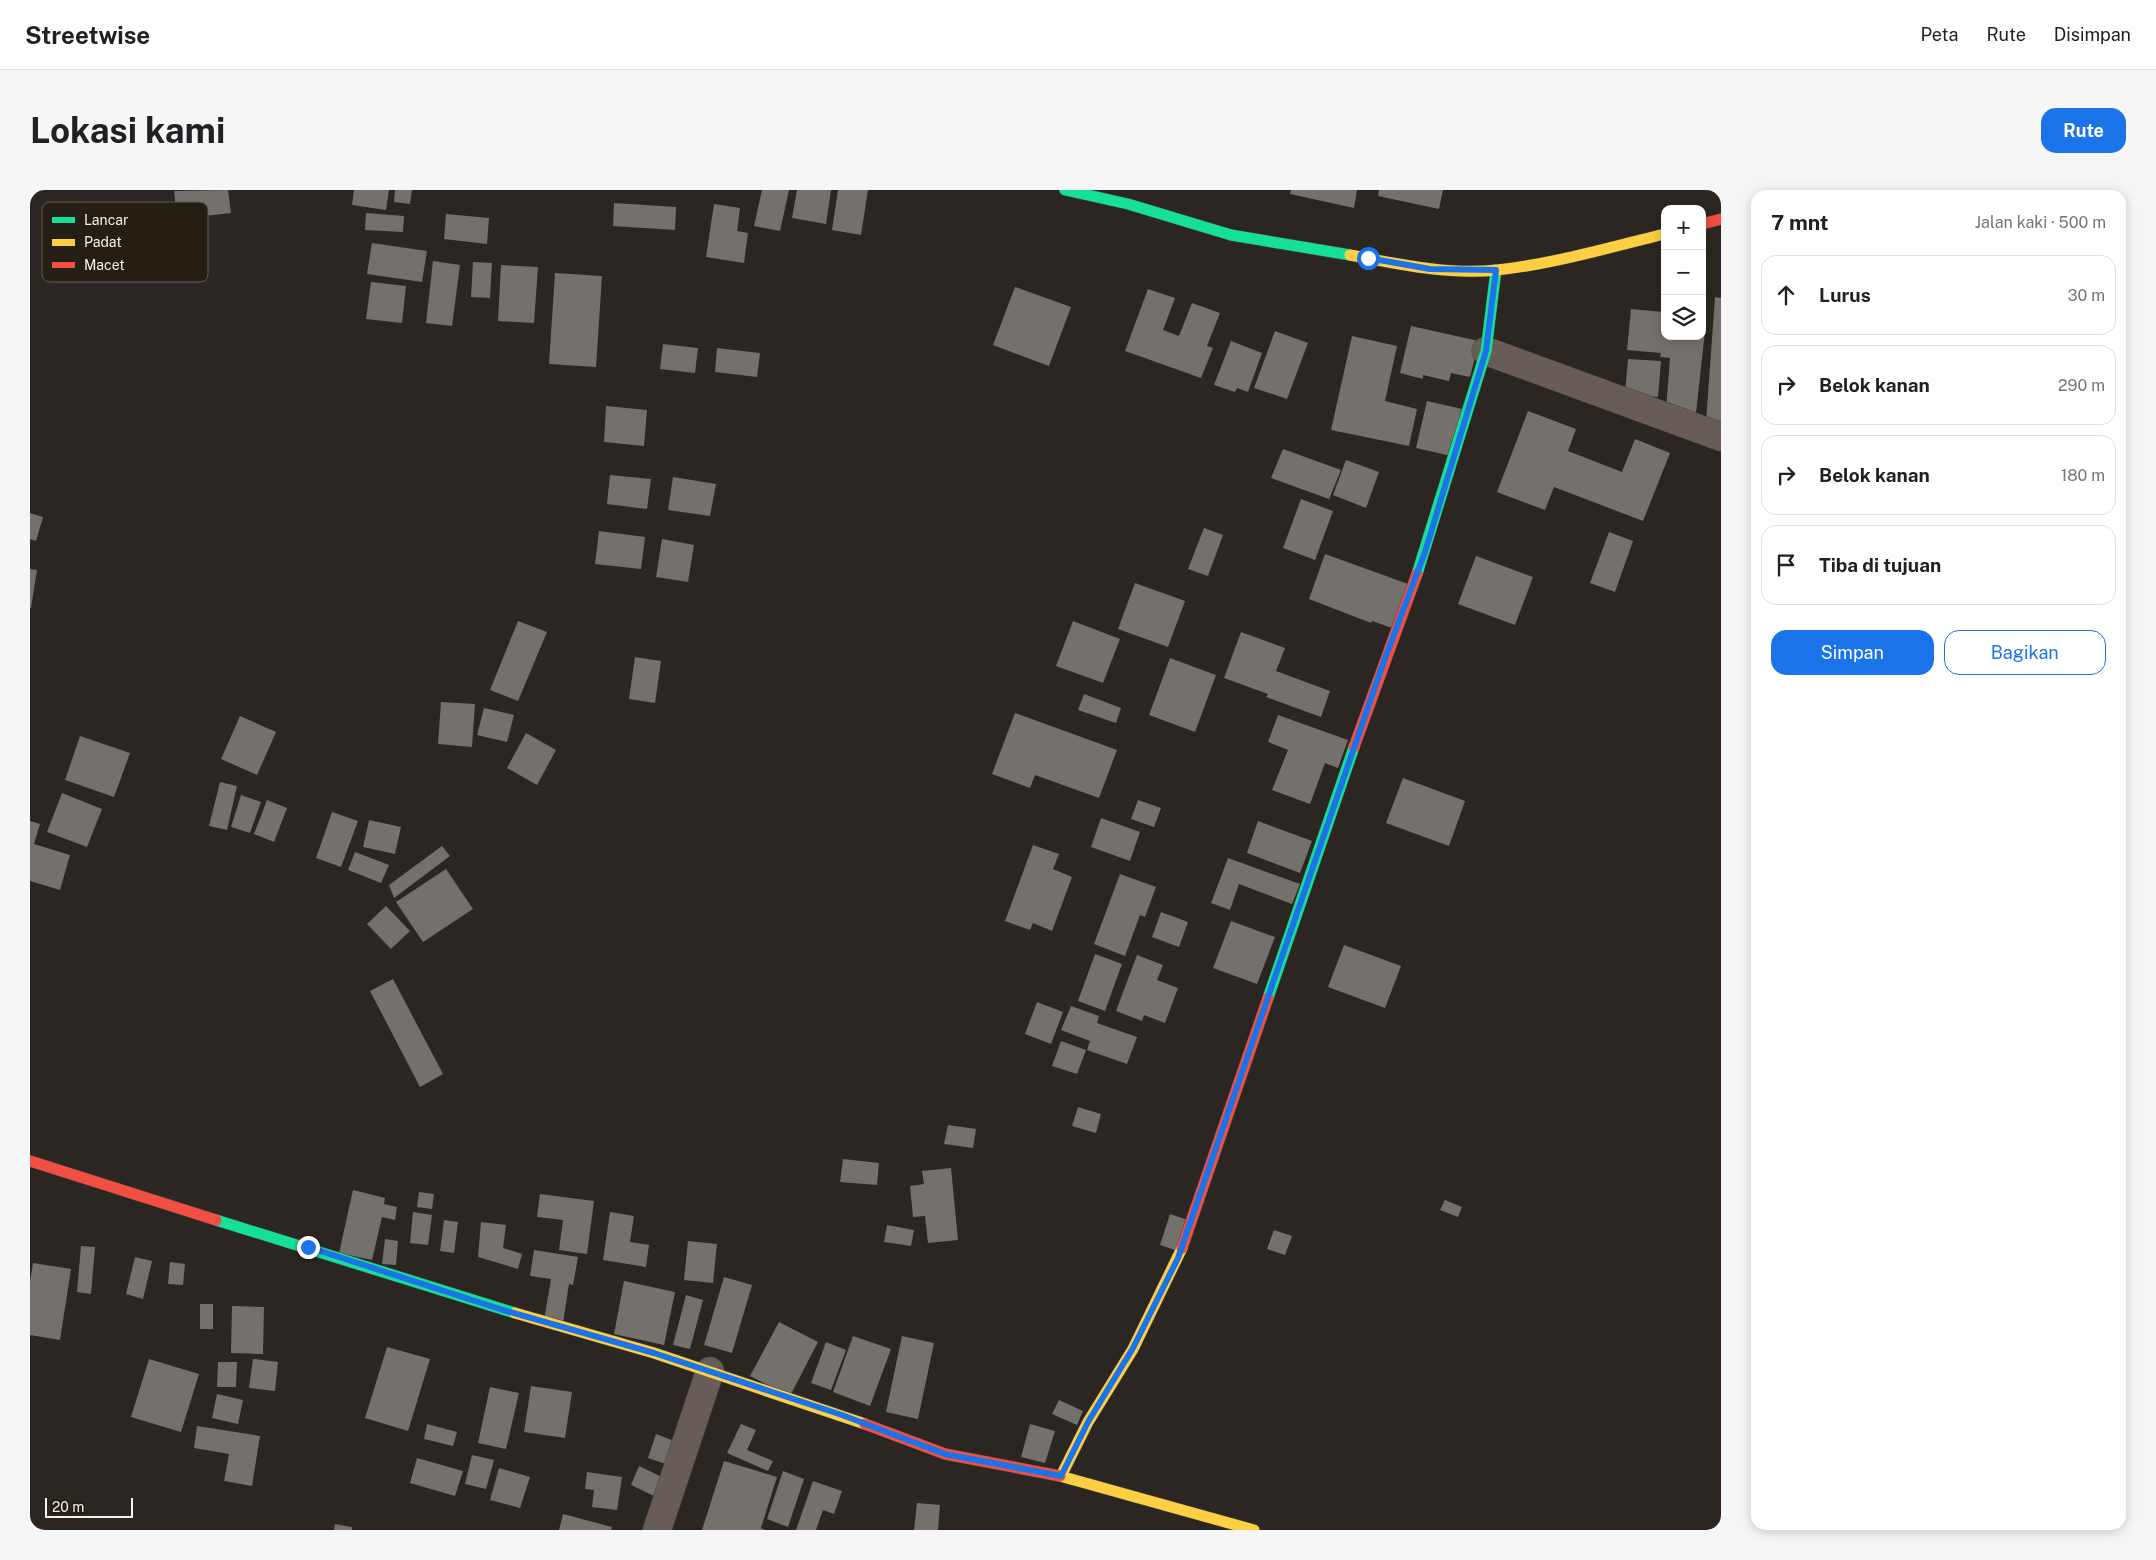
<!DOCTYPE html>
<html lang="id">
<head>
<meta charset="utf-8">
<style>
  :root { --surface:#fff; --page:#f6f6f6; --text:#202124; --muted:#757577; --line:#e0e0e0; --accent:#1a73e8 }
  body { margin:0; font-family:"Public Sans",sans-serif; background:var(--page); color:var(--text) }
  .controls { position:absolute; right:15px; top:15px; display:grid; overflow:hidden; border-radius:10px; box-shadow:0 2px 12px #0003 }
  .controls button { width:45px; height:45px; display:grid; place-items:center; padding:0; border:0; border-bottom:1px solid var(--line); background:var(--surface); color:var(--text); font:25px sans-serif }
  .scale { position:absolute; left:15px; bottom:12px; width:88px; box-sizing:border-box; padding-left:5px; border:2px solid #f5f0e9; border-top:0; font-size:14px; line-height:18px; white-space:nowrap; color:#f5f0e9; -webkit-text-stroke:4px #251e14; paint-order:stroke }
  .stop { position:absolute; width:15px; height:15px; margin:-11px; border:4px solid #1a73e8; border-radius:50%; background:#fff }
  .stop.end { background:#1a73e8; border-color:#fff; box-shadow:0 1px 5px #0008 }
  .list { margin:0; padding:0; list-style:none }
  h2 { display:flex; justify-content:space-between; align-items:center; height:65px; margin:0; padding:0 20px; font-size:21px }
  h2 small { font-size:16px; font-weight:400; color:var(--muted) }
  .list li { display:grid; grid-template-columns:32px 1fr auto; gap:15px; align-items:center; box-sizing:border-box; height:80px; margin:0 10px 10px; padding:0 10px; border:1px solid var(--line); border-radius:15px }
  .list b { display:block; font-size:19px; white-space:nowrap }
  .list em { font-size:16px; font-style:normal; color:var(--muted) }
  .actions { display:flex; gap:10px; padding:15px 20px }
  .actions a { flex:1; padding:11px 0; border:1px solid var(--accent); border-radius:15px; text-align:center; font-size:18px; color:var(--accent) }
  .actions .main { background:var(--accent); color:#fff }
  .icon { flex:none; width:28px; height:28px; fill:none; stroke:currentColor; stroke-width:2; stroke-linecap:round; stroke-linejoin:round }
  .map { position:relative; flex:none; width:1691px; height:1340px; overflow:hidden; border-radius:15px }
  header { display:flex; align-items:center; gap:30px; box-sizing:border-box; height:70px; padding:0 25px; background:var(--surface); border-bottom:1px solid var(--line) }
  header strong { font-size:24px }
  nav { display:flex; gap:28px; margin-inline-start:auto; font-size:18px }
  .intro { display:flex; align-items:center; justify-content:space-between; box-sizing:border-box; height:120px; padding:0 30px }
  h1 { margin:0; font-size:35px }
  .button { padding:12px 22px; border-radius:15px; background:var(--accent); color:#fff; font-size:18px; font-weight:700 }
  main { display:flex; gap:30px; padding:0 30px }
  aside { flex:1; background:var(--surface); border-radius:15px; box-shadow:0 2px 12px #0003 }
  .map>svg:first-child { display:block }
</style>
</head>
<body>
<header>
<strong>Streetwise</strong>
<nav><a>Peta</a><a>Rute</a><a>Disimpan</a></nav>
</header>
<div class="intro"><h1>Lokasi kami</h1><a class="button">Rute</a></div>
<main>
<div class="map">
<svg width="1691" height="1340" viewBox="0 0 1691 1340">
  <rect width="100%" height="100%" fill="#2b2621"/>
  <path fill="#74706b" d="M198 0 201 23 147 29 144 1Z
    M324 0H359L356 20 322 15Z
    M365 0H382L380 14 364 12Z
    M732 0H759L750 41 724 36Z
    M767 0H801L796 34 762 28Z
    M808 0H838L831 45 802 40Z
    M1261 0H1327L1324 18 1260 4Z
    M1349 0H1413L1409 19 1348 6Z
    M584 13 646 17 645 40 583 36Z
    M684 14 710 18 707 41 718 43 714 73 676 67Z
    M336 23 374 26 373 42 335 40Z
    M416 24 459 28 457 54 414 49Z
    M342 53 397 61 392 92 337 84Z
    M403 71 430 75 422 136 396 133Z
    M443 72 462 73 460 108 441 107Z
    M471 75 508 77 504 133 468 131Z
    M525 83 572 86 566 177 519 174Z
    M341 92 376 96 372 133 336 129Z
    M985 97 1041 117 1019 176 963 155Z
    M1118 99 1145 108 1133 140 1149 146 1162 113 1190 123 1177 156 1183 158 1171 188 1095 161Z
    M1685 107 1691 108V233L1676 232Z
    M1601 119 1634 122 1635 146H1672V131L1676 132 1666 223 1636 220 1640 168 1630 167 1631 163 1597 160Z
    M1381 136 1449 151 1440 187 1421 183 1419 191 1393 185V189L1370 183Z
    M1245 141 1278 153 1257 209 1224 198Z
    M1322 146 1367 156 1355 211 1387 219 1379 256 1301 240Z
    M1201 151 1232 163 1218 202 1207 198 1205 202 1184 195Z
    M633 154 668 158 665 183 630 179Z
    M687 158 730 163 727 187 685 182Z
    M1598 169 1631 171 1628 207 1595 204Z
    M1397 211 1432 219 1421 266 1386 258Z
    M576 216 617 220 614 256 574 252Z
    M1498 221 1546 239 1538 261 1592 282 1605 249 1640 263 1613 331 1524 297 1515 320 1467 302Z
    M1253 259 1311 280 1299 309 1241 288Z
    M1316 270 1349 282 1336 318 1303 305Z
    M580 285 621 289 617 319 577 314Z
    M643 287 686 294 680 326 638 320Z
    M1271 309 1303 321 1285 370 1253 358Z
    M0 323 13 327 6 351 0 349Z
    M1174 338 1193 345 1178 386 1158 379Z
    M569 341 615 347 611 379 565 374Z
    M1579 342 1603 351 1585 402 1560 393Z
    M632 349 664 355 658 392 626 387Z
    M1295 364 1381 395 1365 439 1342 431 1341 433 1279 409Z
    M1446 366 1503 387 1485 435 1428 414Z
    M0 379 7 380 1 418H0Z
    M1105 393 1155 411 1138 457 1088 439Z
    M488 431 517 442 488 511 460 500Z
    M1043 431 1090 449 1073 493 1026 476Z
    M1211 442 1255 458 1246 481 1300 501 1291 527 1236 507 1238 504 1194 488Z
    M605 467 631 471 625 513 599 509Z
    M1140 468 1186 485 1165 542 1119 525Z
    M1054 504 1091 518 1086 533 1048 520Z
    M411 512 445 514 442 557 408 554Z
    M454 518 484 525 477 552 447 545Z
    M985 523 1087 560 1069 608 1005 585 1000 598 962 584Z
    M1248 525 1318 550 1308 578 1295 573 1280 614 1242 600 1258 560 1238 552Z
    M210 526 246 542 227 585 191 569Z
    M496 543 526 560 507 595 477 578Z
    M50 546 100 563 84 607 35 590Z
    M1373 588 1435 611 1419 656 1356 633Z
    M190 592 207 596 197 640 179 636Z
    M32 603 72 619 57 657 17 642Z
    M211 605 231 612 220 643 201 637Z
    M237 610 257 618 244 652 224 644Z
    M1108 610 1131 618 1124 637 1101 629Z
    M302 622 328 631 311 677 286 668Z
    M1071 628 1110 642 1100 671 1061 657Z
    M339 630 371 637 365 664 333 657Z
    M0 631 10 634 4 654 40 665 30 700 0 691Z
    M1228 631 1282 651 1270 683 1217 663Z
    M1003 655 1029 664 1023 679 1042 687 1022 741 1003 733 1000 740 975 731Z
    M412 656 420 666 364 708 359 695Z
    M325 662 359 675 351 693 318 680Z
    M1198 668 1270 694 1262 714 1209 694 1200 720 1181 713Z
    M416 679 443 719 393 752 366 712Z
    M1090 684 1126 697 1115 727 1110 725 1095 766 1064 754Z
    M356 716 380 741 361 759 337 734Z
    M1131 722 1158 732 1149 757 1122 747Z
    M1201 731 1245 747 1227 794 1183 778Z
    M1314 755 1371 776 1355 818 1298 797Z
    M1065 764 1092 774 1075 821 1048 811Z
    M1107 765 1133 775 1127 790 1148 798 1135 833 1114 825 1112 831 1086 821Z
    M363 789 413 884 390 897 340 801Z
    M1007 812 1033 822 1021 854 995 844Z
    M1041 816 1069 826 1067 833 1107 847 1097 874 1057 860 1060 851 1031 840Z
    M1031 851 1056 860 1047 884 1022 876Z
    M1048 917 1071 924 1066 943 1042 936Z
    M918 935 946 939 943 958 914 954Z
    M813 969 849 973 847 995 810 992Z
    M921 978 928 1050 898 1053 895 1026 883 1027 880 996 894 994 892 981Z
    M323 1000 355 1008 354 1014 367 1017 365 1030 352 1027 342 1070 309 1063Z
    M389 1002 404 1004 402 1019 387 1017Z
    M510 1004 564 1011 557 1064 529 1060 533 1030 507 1027Z
    M1415 1010 1432 1017 1428 1027 1410 1020Z
    M383 1022 402 1025 398 1055 380 1053Z
    M580 1022 604 1026 600 1052 619 1055 616 1077 573 1070Z
    M1140 1024 1158 1030 1148 1061 1130 1055Z
    M414 1030 428 1032 424 1063 410 1061Z
    M451 1032 476 1035 473 1058 492 1064 488 1079 448 1067Z
    M857 1035 884 1040 881 1056 854 1052Z
    M1244 1040 1262 1046 1255 1065 1237 1059Z
    M355 1049 368 1051 366 1075 352 1074Z
    M658 1051 687 1054 683 1093 654 1090Z
    M51 1056 65 1057 61 1104 47 1102Z
    M504 1060 548 1067 543 1095 539 1094 533 1133 514 1130 521 1089 500 1086Z
    M105 1067 122 1071 113 1109 96 1104Z
    M140 1072 155 1074 153 1095 138 1094Z
    M3 1073 41 1079 30 1150 0 1145V1092Z
    M694 1087 722 1095 702 1163 674 1155Z
    M594 1091 645 1102 634 1155 584 1144Z
    M656 1105 673 1110 660 1159 643 1155Z
    M170 1114H183V1139H170Z
    M202 1116 234 1117 233 1164 201 1163Z
    M749 1132 788 1152 760 1206 720 1186Z
    M823 1146 861 1159 840 1216 803 1202Z
    M872 1146 904 1153 888 1229 856 1222Z
    M796 1152 816 1160 801 1200 781 1193Z
    M357 1157 400 1169 378 1241 335 1228Z
    M119 1169 169 1184 151 1242 101 1227Z
    M223 1169 248 1172 245 1201 219 1198Z
    M188 1172H207L206 1197H187Z
    M501 1196 542 1202 535 1248 494 1242Z
    M460 1197 489 1203 476 1259 448 1253Z
    M187 1204 213 1210 208 1234 182 1228Z
    M1029 1210 1053 1221 1047 1235 1022 1224Z
    M397 1234 427 1242 423 1256 394 1249Z
    M711 1234 726 1240 717 1260 743 1271 738 1281 697 1263Z
    M1000 1234 1025 1241 1015 1273 991 1267Z
    M167 1236 230 1246 222 1296 194 1291 199 1264 164 1258Z
    M626 1244 647 1252 639 1275 618 1268Z
    M442 1265 464 1270 456 1299 435 1294Z
    M387 1268 433 1281 425 1306 380 1293Z
    M694 1271 747 1287 731 1338 735 1340H672Z
    M609 1276 632 1287 624 1306 601 1295Z
    M469 1278 500 1287 490 1318 460 1310Z
    M753 1281 774 1289 758 1337 737 1329Z
    M557 1282 592 1287 587 1320 562 1317 564 1300 555 1299Z
    M783 1291 812 1301 804 1324 793 1320 786 1340H766Z
    M887 1313 910 1315 908 1340H884Z
    M533 1324 582 1337 581 1340H529Z
    M305 1334 322 1337V1340H304Z"/>
  <g fill="none" stroke-linecap="round" stroke-linejoin="round">
    <defs>
      <path id="street" d="M1456 161 1691 247
        M627 1340 680 1181"/>
      <path id="fast" d="M1035 0 1098 14 1201 45 1320 65
        M1387 384 1456 161 1466 80
        M1238 808 1324 557
        M186 1030 485 1123"/>
      <path id="slow" d="M1320 65C1368 74 1418 85 1467 80 1524 74 1580 57 1635 44
        M485 1123 624 1163 835 1234
        M1030 1286 1224 1340
        M1031 1286 1058 1232 1103 1159 1152 1058"/>
      <path id="jam" d="M1672 34 1691 29
        M1324 557 1387 384
        M0 971 186 1030
        M1152 1058 1238 808
        M835 1234 915 1264 1030 1286"/>
    </defs>
    <use href="#street" stroke="#46423e" stroke-width="29"/>
    <use href="#fast" stroke="#46423e" stroke-width="12"/>
    <use href="#slow" stroke="#46423e" stroke-width="12"/>
    <use href="#jam" stroke="#46423e" stroke-width="12"/>
    <use href="#street" stroke="#675c56" stroke-width="28"/>
    <use href="#fast" stroke="#16e098" stroke-width="11"/>
    <use href="#slow" stroke="#ffcf43" stroke-width="11"/>
    <use href="#jam" stroke="#f24e42" stroke-width="11"/>
  </g>
  <g fill="none" stroke-linecap="round" stroke-linejoin="round">
    <path stroke="#1a73e8" stroke-width="6" d="M278 1057 473 1120 624 1163 812 1225 915 1264 1031 1286 1058 1232 1103 1158 1148 1068 1354 471 1395 362 1456 161 1466 80 1400 79 1338 68"/>
  </g>
  <rect x="12" y="12" width="166" height="80" rx="8" fill="#251e14" stroke="#635d54" stroke-width="1"/>
  <rect x="22" y="27" width="23" height="6" fill="#16e098"/>
  <rect x="22" y="49" width="23" height="7" fill="#ffcf43"/>
  <rect x="22" y="72" width="23" height="6" fill="#f24e42"/>
  <g font-size="14" fill="#f5f0e9">
    <text x="54" y="35">Lancar</text>
    <text x="54" y="57">Padat</text>
    <text x="54" y="80">Macet</text>
  </g>
</svg>
<div class="controls">
<button>+</button>
<button>−</button>
<button><svg class="icon" aria-label="layers" viewBox="0 0 24 24"><path d="M12 4l9 5-9 5-9-5zM3 14l9 5 9-5"/></svg></button>
</div>
<div class="scale">20 m</div>
<div class="stop" style="left:1338px;top:68px"></div>
<div class="stop end" style="left:278px;top:1057px"></div>
</div>
<aside>
<h2>7 mnt<small>Jalan kaki · 500 m</small></h2>
<ul class="list">
<li><svg class="icon" aria-label="ahead" viewBox="0 0 24 24"><path d="M12 20V5M6 11l6-6 6 6"/></svg><div><b>Lurus</b></div><em>30 m</em></li>
<li><svg class="icon" aria-label="right" viewBox="0 0 24 24"><path d="M7 20v-9h11M14 6l5 5-5 5"/></svg><div><b>Belok kanan</b></div><em>290 m</em></li>
<li><svg class="icon" aria-label="right" viewBox="0 0 24 24"><path d="M7 20v-9h11M14 6l5 5-5 5"/></svg><div><b>Belok kanan</b></div><em>180 m</em></li>
<li><svg class="icon" aria-label="arrive" viewBox="0 0 24 24"><path d="M6 21V4h12l-3 4 3 4H6"/></svg><div><b>Tiba di tujuan</b></div></li>
</ul>
<div class="actions"><a class="main">Simpan</a><a>Bagikan</a></div>
</aside>
</main>
</body>
</html>
